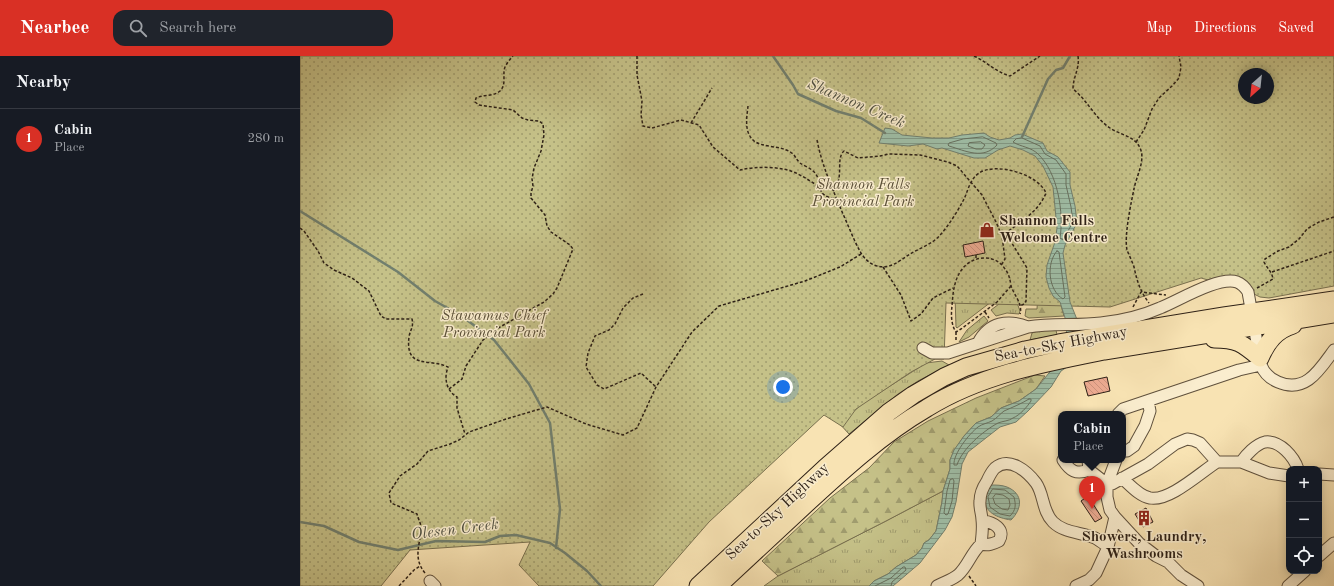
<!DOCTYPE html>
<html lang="en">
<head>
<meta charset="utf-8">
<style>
  :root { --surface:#171b24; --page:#20242c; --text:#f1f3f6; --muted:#9ea1a6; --line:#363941; --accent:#d93025 }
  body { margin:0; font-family:"Old Standard TT",serif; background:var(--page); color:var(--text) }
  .controls { position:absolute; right:12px; bottom:12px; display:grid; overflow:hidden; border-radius:8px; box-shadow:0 2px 10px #0003 }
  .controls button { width:36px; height:36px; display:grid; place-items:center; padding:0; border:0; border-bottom:1px solid var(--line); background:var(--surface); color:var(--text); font:20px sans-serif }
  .compass { position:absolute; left:938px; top:12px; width:36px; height:36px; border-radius:50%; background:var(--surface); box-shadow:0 2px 10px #0003; rotate:207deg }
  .you { position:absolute; left:483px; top:331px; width:14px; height:14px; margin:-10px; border:3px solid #fff; border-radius:50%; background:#1a73e8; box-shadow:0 0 0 6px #1a73e833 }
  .badge { display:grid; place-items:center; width:26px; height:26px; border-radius:50%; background:var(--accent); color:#fff; font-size:13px; font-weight:700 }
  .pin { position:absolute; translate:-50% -33px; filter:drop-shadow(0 1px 2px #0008) }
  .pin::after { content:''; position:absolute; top:21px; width:14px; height:12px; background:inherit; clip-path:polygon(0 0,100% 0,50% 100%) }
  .popup { position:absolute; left:758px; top:355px; width:68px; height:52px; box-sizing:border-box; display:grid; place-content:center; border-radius:8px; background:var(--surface); filter:drop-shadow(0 1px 3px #0005); font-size:13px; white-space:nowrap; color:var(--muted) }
  .popup b { font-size:15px; color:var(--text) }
  .popup::after { content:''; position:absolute; left:50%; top:100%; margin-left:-8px; border:8px solid transparent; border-top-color:var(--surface) }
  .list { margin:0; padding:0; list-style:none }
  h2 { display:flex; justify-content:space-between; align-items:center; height:52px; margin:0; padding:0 16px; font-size:17px }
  h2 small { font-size:13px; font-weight:400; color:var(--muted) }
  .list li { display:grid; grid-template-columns:26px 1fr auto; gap:12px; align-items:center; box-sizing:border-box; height:60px; padding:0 16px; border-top:1px solid var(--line) }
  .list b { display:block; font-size:15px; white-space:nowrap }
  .list p { margin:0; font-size:13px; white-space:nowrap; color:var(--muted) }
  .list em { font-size:13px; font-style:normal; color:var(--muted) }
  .icon { flex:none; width:22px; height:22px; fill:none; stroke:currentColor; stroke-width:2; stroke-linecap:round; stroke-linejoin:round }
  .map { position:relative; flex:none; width:1034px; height:530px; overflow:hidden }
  header { display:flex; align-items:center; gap:24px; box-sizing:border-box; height:56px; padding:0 20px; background:var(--accent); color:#fff }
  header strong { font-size:19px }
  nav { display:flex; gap:22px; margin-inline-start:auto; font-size:14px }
  .search { width:280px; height:36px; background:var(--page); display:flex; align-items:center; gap:10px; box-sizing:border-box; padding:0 14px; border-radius:12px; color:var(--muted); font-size:15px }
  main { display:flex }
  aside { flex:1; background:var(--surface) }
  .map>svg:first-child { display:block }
</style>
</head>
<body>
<header>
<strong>Nearbee</strong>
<div class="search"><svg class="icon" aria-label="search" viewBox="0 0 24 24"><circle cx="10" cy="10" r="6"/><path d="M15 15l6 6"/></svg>Search here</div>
<nav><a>Map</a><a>Directions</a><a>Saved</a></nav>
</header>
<main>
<aside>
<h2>Nearby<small></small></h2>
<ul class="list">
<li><span class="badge">1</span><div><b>Cabin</b><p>Place</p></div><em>280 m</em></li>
</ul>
</aside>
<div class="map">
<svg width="1034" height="530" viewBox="0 0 1034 530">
  <defs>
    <pattern id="grass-tufts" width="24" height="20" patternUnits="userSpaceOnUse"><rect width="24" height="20" fill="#c5c188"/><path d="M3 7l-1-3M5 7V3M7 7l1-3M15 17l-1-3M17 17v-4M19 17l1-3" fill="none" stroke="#a09c6e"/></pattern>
    <pattern id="forest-firs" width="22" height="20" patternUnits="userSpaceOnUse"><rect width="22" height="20" fill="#c5c188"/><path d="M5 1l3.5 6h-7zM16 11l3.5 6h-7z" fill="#a09c6e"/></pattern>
    <pattern id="park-dots" width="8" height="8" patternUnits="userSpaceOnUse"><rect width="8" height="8" fill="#c5c188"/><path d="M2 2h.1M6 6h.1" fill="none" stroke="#a09c6e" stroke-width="1.8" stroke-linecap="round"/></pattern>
    <pattern id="water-rules" width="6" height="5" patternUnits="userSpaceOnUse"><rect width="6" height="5" fill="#9fbfa8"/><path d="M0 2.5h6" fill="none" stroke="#829b88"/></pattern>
    <pattern id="building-back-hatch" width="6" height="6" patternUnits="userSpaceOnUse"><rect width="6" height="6" fill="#ecaa91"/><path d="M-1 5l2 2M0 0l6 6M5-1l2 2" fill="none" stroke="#cb927c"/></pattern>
  </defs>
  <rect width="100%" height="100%" fill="#f8e3b3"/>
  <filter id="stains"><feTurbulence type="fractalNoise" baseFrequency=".005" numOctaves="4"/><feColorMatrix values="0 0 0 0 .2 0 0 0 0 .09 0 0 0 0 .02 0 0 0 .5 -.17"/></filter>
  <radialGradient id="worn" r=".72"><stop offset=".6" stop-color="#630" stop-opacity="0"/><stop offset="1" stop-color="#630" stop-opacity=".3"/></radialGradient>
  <path fill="url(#grass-tufts)" stroke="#79704f" d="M655 240 691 246 657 272 656 271Z
    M716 244 720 255 719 258 707 257 696 260 691 254 703 245Z
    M684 260 688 265 669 281 659 286 667 274Z
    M741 274H756L757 279 730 284 732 277Z
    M642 305 649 309 618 325 598 338 549 378 539 367 565 346 626 307Z
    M643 435 642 446 636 475 629 484 624 487 622 492 616 499 596 511 588 518 574 525 570 530H464L478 520 586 465Z"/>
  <path fill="url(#forest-firs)" stroke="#79704f" d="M738 237 760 246 764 260 729 262 725 260 726 253H737Z
    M735 319 745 320 736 333 719 345 701 352 691 361 676 367 664 380 654 395 650 404V413L643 435 586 465 478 520 462 505 530 442 569 412 594 386 628 365 676 342Z"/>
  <path fill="url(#park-dots)" stroke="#79704f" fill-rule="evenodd" d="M0 0H1034V230L969 242 960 241 940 231 922 228 901 222 810 251 646 247 644 303H635L611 316 556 353 543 371 524 359 409 466 353 530H239L219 509 230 486 110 494 81 530H0ZM944 18H968V42H944Z"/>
  <path fill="url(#water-rules)" stroke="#717f6e" d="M585 72 592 73 602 79 632 82H649L662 79 684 77 690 81 699 84 710 82 715 79 722 78 743 87 747 95 758 101 770 116V129L775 150 777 167 765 189 763 197 770 246 778 266 779 275 770 309 761 315 751 331 728 355 716 366 700 371 668 396 662 408 656 446 652 461 645 474 620 507 593 530H569L574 525 588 518 596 511 616 499 622 492 624 487 629 484 636 475 642 446 643 435 650 413V404L654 394 664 380 676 367 691 361 701 352 719 345 736 333 753 312 766 281 767 268 760 246 753 240 749 232 746 221 747 209 755 186 757 172 753 131 743 110 735 100 723 94 710 90 698 94 685 102H674L642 92 637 93 623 88 608 90 579 87Z
    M691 429C696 429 702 429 707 431 724 438 722 453 711 464 698 462 682 456 686 441 687 436 687 433 691 429Z"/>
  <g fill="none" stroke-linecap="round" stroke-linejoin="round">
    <path stroke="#66705f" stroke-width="1" d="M683 81 696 87 697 89C683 104 666 95 649 90L648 89 649 87 663 83Z
      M722 82 740 90 745 98 756 104 766 118V129L771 151 773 166 763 184 760 182C764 157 758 117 738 98 731 91 721 91 713 86L716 83Z
      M681 86 685 89 682 93H676L668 90 669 87Z
      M757 195 759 196 765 241 763 243C748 234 746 207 757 195Z
      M729 343H731V345C727 351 720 359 713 362 709 365 703 365 698 367 683 375 662 393 657 409H654C653 398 669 378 678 371 682 368 688 367 692 365 697 362 700 358 704 355 713 351 721 348 729 343Z
      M653 423 654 425 652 445 648 458 646 459 644 457 647 435 650 424Z
      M693 433 705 434 714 441C716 449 716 454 710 460L700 458 690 451 688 441Z
      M696 438 703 439 709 443 710 449 708 454 702 453 695 448 693 442Z
      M575 530 591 522 603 511H605L606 514 592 526 591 530"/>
    <path stroke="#717f6e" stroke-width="2.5" d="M473 0 493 29 498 38 536 55 561 62 585 77
      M722 81 748 23 756 14 763 12 770 0
      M0 155 98 216 135 245 160 259 194 284 229 328 250 367 260 453 256 492
      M0 466 24 470 59 486 98 494 136 485 185 486 200 480 216 479 250 487 265 497 287 515 301 530"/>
  </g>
  <path fill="url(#building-back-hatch)" stroke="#2d2016" d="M686 170 690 171 688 177 685 176Z
    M683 185 685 197 665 201 663 189Z
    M807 321 810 335 788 340 784 326Z
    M788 440 802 462 795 466 781 445Z
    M846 452 853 466 843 471 835 458Z"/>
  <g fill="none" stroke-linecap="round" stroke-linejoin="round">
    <defs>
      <path id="minor" d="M678 287C689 266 708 263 728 271
        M623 292 632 297H648L728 271C752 267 777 270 801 267 820 265 842 260 860 252 878 245 918 220 937 226 942 228 945 231 948 236L961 309C964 317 971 323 978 326 1006 338 1020 313 1034 294
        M818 358 823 353 939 314 961 309
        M823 395H827L834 390 845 370 850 355 848 345
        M763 404C770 415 776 419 789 414
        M788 404 789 414 807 428H812L848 408 875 388 887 383 893 384 900 387 917 406C901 416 869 446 850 442 839 440 830 429 822 422
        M816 404 807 428V441L810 454 815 461 839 487 856 500 868 506 881 519 898 530
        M917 406H941L969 417 989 420
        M941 406C946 399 956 388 965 386 980 384 994 401 998 413
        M1019 418 1034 419
        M681 488C688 490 693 488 699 485 706 473 693 466 683 465
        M1019 500 1034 487
        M130 525 135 530
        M637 530C644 526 652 524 658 519 668 510 671 497 681 488 682 480 683 471 682 464 682 458 679 451 680 445 680 439 683 431 687 425 689 421 691 416 695 412 709 400 727 415 736 427 744 438 742 455 753 466 764 477 781 476 795 482 799 484 804 488 808 491L815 461
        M776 530 789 524 796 517 808 491
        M988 530 1005 515"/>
      <path id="highway" d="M914 283C937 283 942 287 960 302 967 286 976 274 993 269
        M398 530 525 412 589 356 613 339 644 321 666 311 725 294 759 287 924 260 1034 244
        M418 530C447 503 476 476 504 450 543 414 581 379 627 352 680 319 744 307 804 295L1034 258"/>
    </defs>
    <use href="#minor" stroke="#60513d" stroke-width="13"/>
    <use href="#highway" stroke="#2d2016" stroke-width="19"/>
    <path stroke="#2d2016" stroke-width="1.5" stroke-dasharray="3 2" stroke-linecap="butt" d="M337 0V19L342 45 341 59 343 70 352 72 381 64 399 69 413 91 440 114C457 110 483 110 498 118 506 122 513 127 520 131
      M674 0C687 6 696 16 710 20L740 0
      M778 0C780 12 773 21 773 33 787 44 795 62 810 72 820 79 835 80 840 92 846 104 836 121 834 133 831 147 824 180 827 194 829 199 832 205 834 211 837 225 840 235 849 247
      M448 50C447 60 444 74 452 83 460 93 484 88 494 99 496 102 497 104 500 107 504 110 511 112 515 117 525 130 513 139 536 143
      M391 67 412 32
      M517 84C522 110 533 134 543 158 549 171 554 185 561 197 564 202 569 207 574 209 589 215 599 205 610 198 620 192 633 188 641 178 649 169 657 156 663 145 668 136 669 124 679 117 696 106 738 118 746 137 738 157 718 167 702 180L710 184 727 212 726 245 724 248 720 250
      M836 86 844 74 852 53 859 42 872 30 879 22 881 11 879 0
      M533 135C545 122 535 103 544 95L558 102 580 100 589 98 620 99 648 106 657 110 682 139 696 166 702 180 705 203 702 208
      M0 172 4 175 18 195 24 207 34 214 52 222 69 235 81 260 86 263H112C114 271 110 274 109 281 105 314 130 302 148 311 147 314 146 318 146 321 146 330 150 337 157 341V352L165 378
      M676 199V203
      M583 211 601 239 611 265 621 258 633 242 653 232
      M972 216 1034 195
      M711 230 697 246 661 273 656 276C651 269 651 258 652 250 653 236 654 223 663 212 674 199 696 198 705 213 709 218 710 223 711 230 714 239 723 248 720 258
      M957 232 973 223C972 216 967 212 964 206L965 203 978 195 989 191 999 183 1007 173 1019 166 1034 161
      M343 238 333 242 323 252 315 268 309 274 295 280 288 297 286 311 297 329 304 333 341 317 356 331
      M833 251 841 236 866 239
      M685 256 689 262
      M656 284V276
      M149 333 162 323 166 310 183 284 200 271 244 246 253 238 257 232 273 193 270 189 251 176 247 170 245 159 231 142V137L233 130 232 123 234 112 241 95 244 79 243 68 239 65 228 64 222 62 213 54 179 49 175 46 176 42C184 38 193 41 200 35 207 28 202 19 205 11 207 7 210 3 213 0
      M125 517C112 501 121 488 121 470 120 466 118 462 117 458L91 447 89 437 100 420 117 408 128 395 150 388 159 384 169 376 206 363 247 351 286 368 323 379 337 372 356 331 392 276 419 250 505 225 540 211 561 198
      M669 520 676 530
      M99 530 114 514 120 510"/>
    <use href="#minor" stroke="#faedce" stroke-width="11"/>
    <use href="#highway" stroke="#f8e3b3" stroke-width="17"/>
  </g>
  <defs>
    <symbol id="shop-bare" viewBox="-9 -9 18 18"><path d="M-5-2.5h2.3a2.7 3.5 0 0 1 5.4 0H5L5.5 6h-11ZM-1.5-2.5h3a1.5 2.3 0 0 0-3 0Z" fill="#8f2418" stroke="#faedce" stroke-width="2.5" paint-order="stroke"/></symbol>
    <symbol id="building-bare" viewBox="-9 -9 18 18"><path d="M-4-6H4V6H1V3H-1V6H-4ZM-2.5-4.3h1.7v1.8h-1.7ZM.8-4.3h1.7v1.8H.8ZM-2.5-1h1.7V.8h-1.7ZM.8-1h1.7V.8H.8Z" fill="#8f2418" stroke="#faedce" stroke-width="2.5" paint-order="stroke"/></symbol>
  </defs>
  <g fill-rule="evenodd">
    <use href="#shop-bare" x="676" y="163" width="22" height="22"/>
    <use href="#building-bare" x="833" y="451" width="22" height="22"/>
  </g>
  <g text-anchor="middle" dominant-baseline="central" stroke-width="3" stroke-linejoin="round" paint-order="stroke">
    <g font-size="15" font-style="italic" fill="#5b5038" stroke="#faedce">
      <text x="563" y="129">Shannon Falls<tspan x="563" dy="17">Provincial Park</tspan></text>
      <text x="194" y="260">Stawamus Chief<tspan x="194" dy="17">Provincial Park</tspan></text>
    </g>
    <g font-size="15" font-weight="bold" fill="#2d2016" stroke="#faedce" text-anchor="start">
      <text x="699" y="165">Shannon Falls<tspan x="699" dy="17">Welcome Centre</tspan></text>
      <text x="844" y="481" text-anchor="middle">Showers, Laundry,<tspan x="844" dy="17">Washrooms</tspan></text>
    </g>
    <g font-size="15" fill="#2d2016" stroke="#faedce">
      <text transform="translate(761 289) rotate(-11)">Sea-to-Sky Highway</text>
      <text transform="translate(478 456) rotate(-43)">Sea-to-Sky Highway</text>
    </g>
    <g font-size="16" font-style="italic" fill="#4f5042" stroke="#faedce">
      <text transform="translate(556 48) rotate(23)">Shannon Creek</text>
      <text transform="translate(155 474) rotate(-7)">Olesen Creek</text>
    </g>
  </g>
  <rect width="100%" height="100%" filter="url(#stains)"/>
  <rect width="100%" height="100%" fill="url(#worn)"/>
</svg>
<div class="controls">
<button>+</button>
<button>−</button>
<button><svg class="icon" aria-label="locate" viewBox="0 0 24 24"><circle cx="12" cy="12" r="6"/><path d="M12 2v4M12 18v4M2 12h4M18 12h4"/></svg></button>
</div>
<svg class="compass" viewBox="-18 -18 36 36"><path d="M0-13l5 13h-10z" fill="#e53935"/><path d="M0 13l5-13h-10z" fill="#9ea1a6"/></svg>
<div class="you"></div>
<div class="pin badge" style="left:792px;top:453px">1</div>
<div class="popup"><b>Cabin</b>Place</div>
</div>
</main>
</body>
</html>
